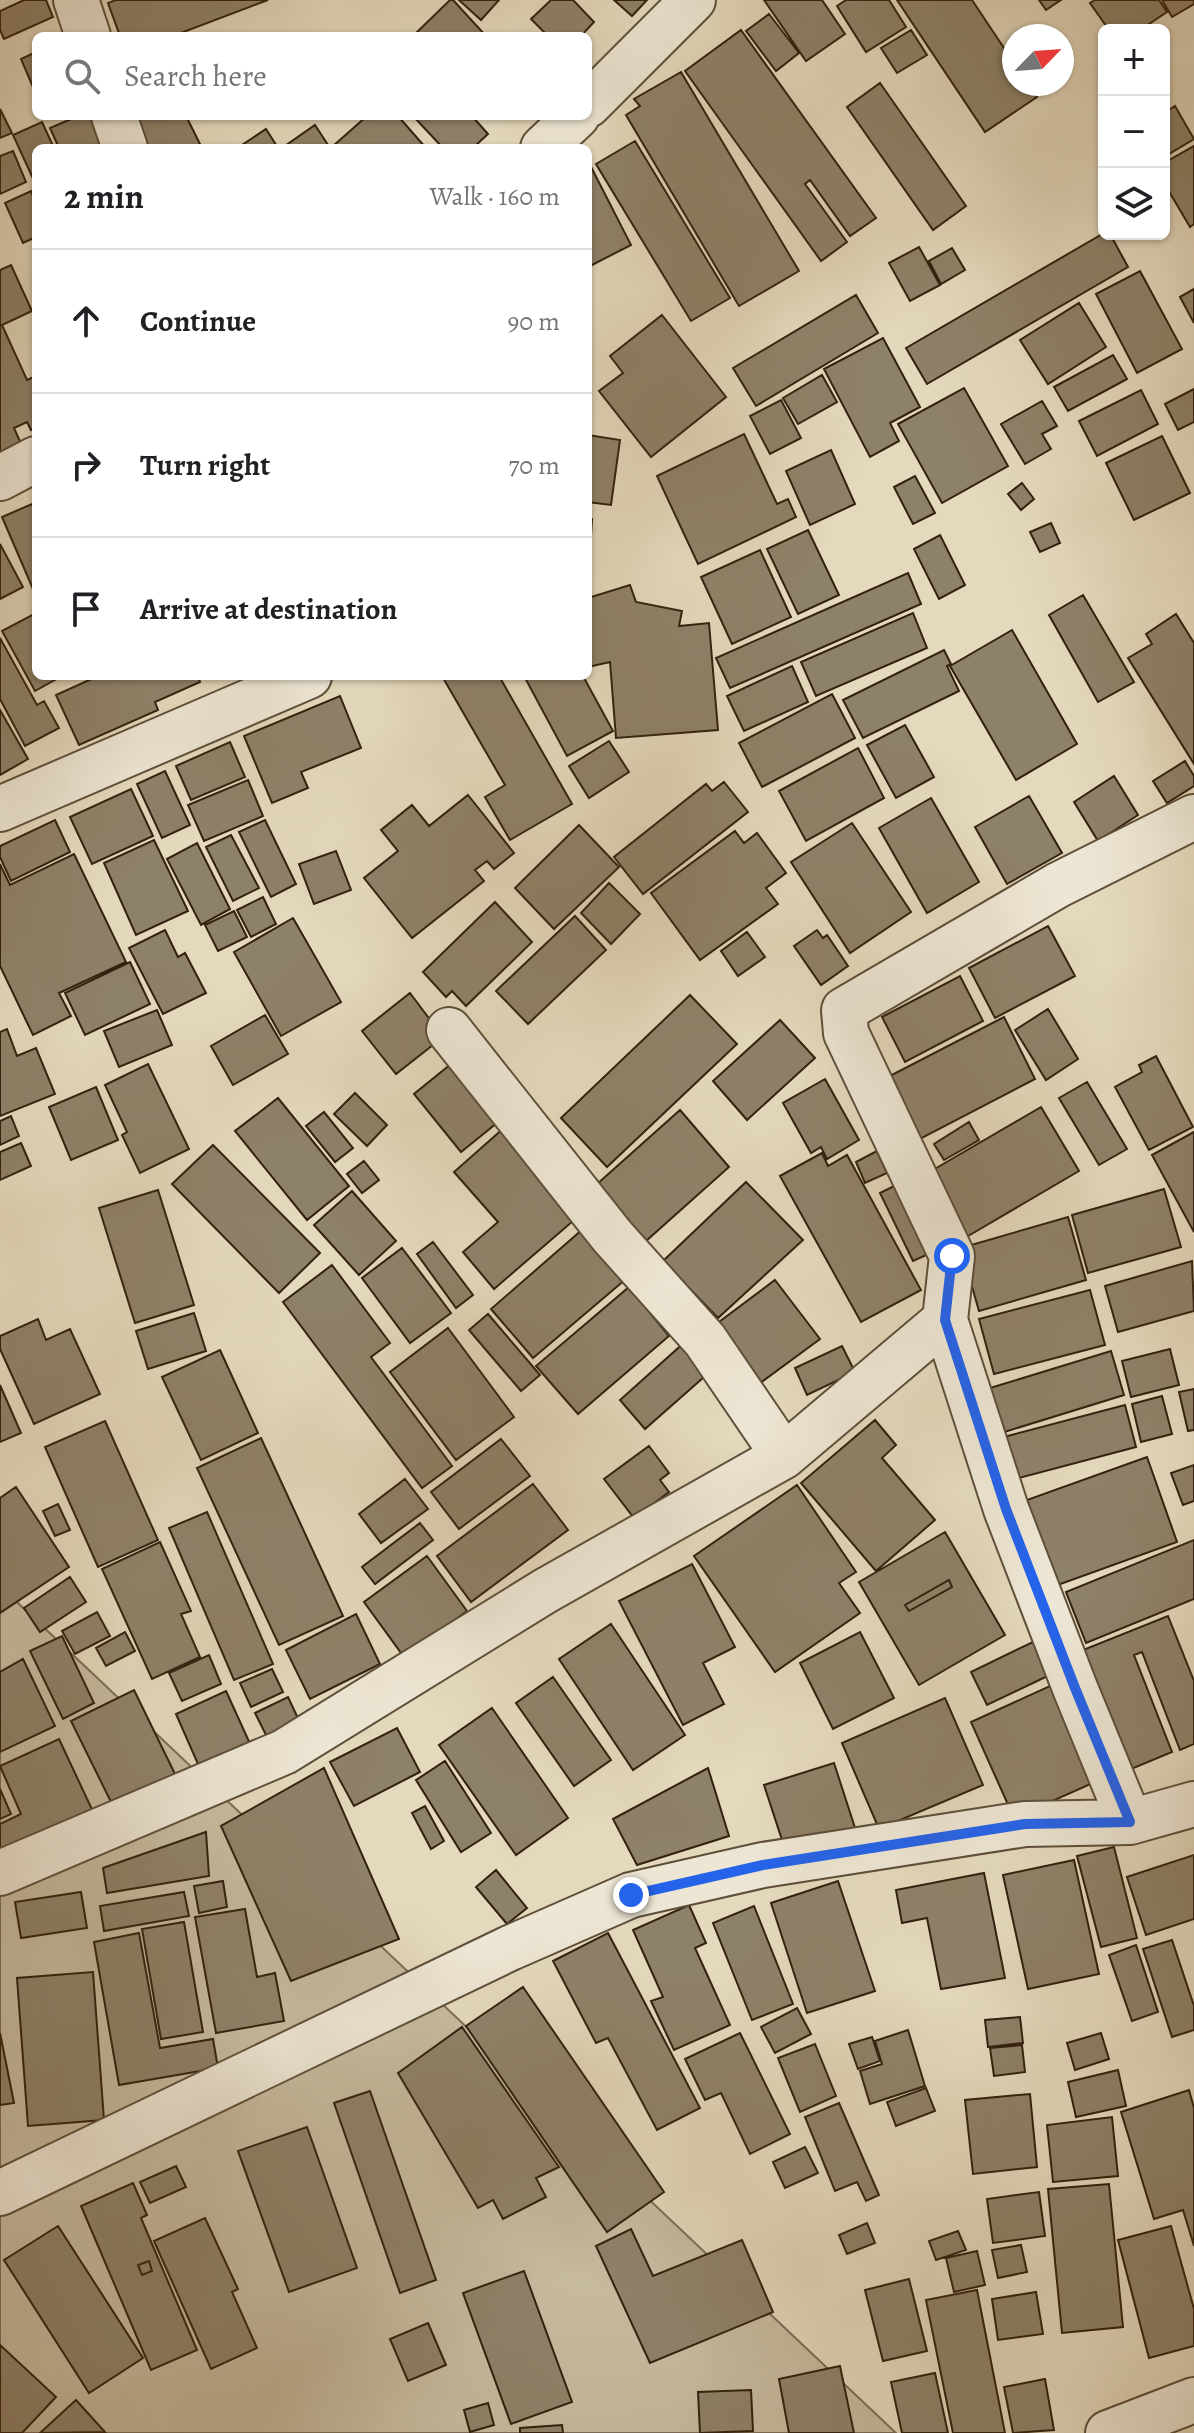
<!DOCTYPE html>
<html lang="en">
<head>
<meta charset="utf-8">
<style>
  :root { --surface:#fff; --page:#f2f2f2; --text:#202124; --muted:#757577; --line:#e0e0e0 }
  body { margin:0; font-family:Alegreya,serif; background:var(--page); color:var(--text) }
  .controls { position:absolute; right:24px; top:24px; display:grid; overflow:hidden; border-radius:12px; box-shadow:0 2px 6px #0004 }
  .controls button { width:72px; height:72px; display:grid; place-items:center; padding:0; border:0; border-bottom:2px solid var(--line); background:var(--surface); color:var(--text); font:40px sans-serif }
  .compass { position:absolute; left:1002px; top:24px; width:72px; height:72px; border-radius:50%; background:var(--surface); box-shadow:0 2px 6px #0004; rotate:65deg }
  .stop { position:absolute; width:24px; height:24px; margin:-18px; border:6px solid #2563eb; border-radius:50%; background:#fff }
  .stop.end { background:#2563eb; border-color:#fff; box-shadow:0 2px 8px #0008 }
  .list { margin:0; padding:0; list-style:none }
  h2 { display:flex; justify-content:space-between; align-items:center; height:104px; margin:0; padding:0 32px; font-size:34px }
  h2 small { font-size:26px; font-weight:400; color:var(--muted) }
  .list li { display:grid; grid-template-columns:52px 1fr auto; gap:24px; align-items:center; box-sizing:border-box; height:144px; padding:0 32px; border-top:2px solid var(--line) }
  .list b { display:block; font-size:30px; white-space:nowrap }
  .list em { font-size:26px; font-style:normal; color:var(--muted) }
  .icon { flex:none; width:44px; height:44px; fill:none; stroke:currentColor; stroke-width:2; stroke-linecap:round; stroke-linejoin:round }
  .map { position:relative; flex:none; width:1194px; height:2433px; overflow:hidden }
  .search { position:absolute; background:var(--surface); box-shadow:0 2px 6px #0004; left:32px; top:32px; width:560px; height:88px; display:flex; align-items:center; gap:20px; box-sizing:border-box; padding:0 28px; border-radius:12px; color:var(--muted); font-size:30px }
  .panel { position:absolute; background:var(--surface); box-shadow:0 2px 6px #0004; left:32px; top:144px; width:560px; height:536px; border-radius:12px }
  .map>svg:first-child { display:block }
</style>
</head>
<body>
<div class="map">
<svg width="1194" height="2433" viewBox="0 0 1194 2433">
  <rect width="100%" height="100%" fill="#e4d9bd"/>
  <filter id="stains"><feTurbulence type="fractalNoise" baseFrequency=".0025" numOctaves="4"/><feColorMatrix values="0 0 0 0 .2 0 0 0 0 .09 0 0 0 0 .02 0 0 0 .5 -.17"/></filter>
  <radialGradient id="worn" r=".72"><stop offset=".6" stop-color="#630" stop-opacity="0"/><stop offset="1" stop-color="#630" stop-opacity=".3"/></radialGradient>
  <path fill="#c6ba9f" stroke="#7c6e57" stroke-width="2" d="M0 1586 896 2433H0Z"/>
  <path fill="#8e8169" stroke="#31210f" stroke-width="2" fill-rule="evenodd" d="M24 0H46L53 17 4 39 0 30V11Z
    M116 0H268L173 36H120L108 3Z
    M450 0H453L486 36H413Z
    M459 0H499L481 20Z
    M551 0H573L594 22 581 36H548L531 19Z
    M614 0H647L632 16Z
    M764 0H822L845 34 806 61Z
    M846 0H889L906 27 866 52 837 6Z
    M897 0H972L1014 63V84H1028L1037 97 985 132Z
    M1039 0H1061L1046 10Z
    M1095 0H1159L1167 12 1140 30H1109L1090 3Z
    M1162 0H1194V4L1172 17Z
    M769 14 799 53 776 71 746 31Z
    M741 30 876 218 850 236 810 180 805 184 847 242 821 261 685 71Z
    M911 30 927 55 897 73 881 48Z
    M36 52V94L21 59Z
    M681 72 799 271 739 306 626 115 640 106 634 99Z
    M880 83 966 206 933 230 847 107Z
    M1175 106 1194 139 1164 157V113Z
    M0 109 12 133 0 138Z
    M78 116H92L107 148H59L50 128Z
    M133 116H186L200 144 192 148H149Z
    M367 116H398L426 148H335L333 146Z
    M413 116H472L488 134 473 148H443Z
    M42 122 54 148H36V185L13 135Z
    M315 125 330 148H282Z
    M266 129 278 148H244L242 145Z
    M635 141 730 298 691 321 596 164Z
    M1194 146V224L1190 227 1164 183V163Z
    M13 151 26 182 0 194V156Z
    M588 161 631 245 588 267Z
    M31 191 36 203V237L23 243 5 203Z
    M1104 233 1110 234 1128 267 927 384 906 348Z
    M919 247 940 285 910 301 889 263Z
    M952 248 965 270 941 284 929 261Z
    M11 265 32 311 2 325 27 380 36 376V427L31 430 27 422 14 428 22 446 0 456V270Z
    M1140 271 1182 349 1137 373 1096 294Z
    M1194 289V323L1180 297Z
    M856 295 878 333 756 406 733 368Z
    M1079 303 1106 347 1048 384 1020 340Z
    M662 315 726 397 651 457 599 391 623 373 610 356Z
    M883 338 920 407 890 423 899 441 870 457 824 369Z
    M1113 355 1127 379 1068 411 1054 387Z
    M822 375 837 402 798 424 783 398Z
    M964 388 1008 466 942 503 898 424Z
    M1194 389V422L1178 430 1165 404Z
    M1141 390 1158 424 1097 456 1079 421Z
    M781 400 801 438 770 454 750 416Z
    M1042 401 1057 426 1042 434 1051 449 1025 464 1001 424Z
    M744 434 777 504 788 499 796 517 698 564 657 476Z
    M588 435 620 440 611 505 588 502Z
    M1162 436 1190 493 1134 520 1106 463Z
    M831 450 855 504 810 525 786 471Z
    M915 476 935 513 913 524 894 487Z
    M1022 483 1034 499 1021 510 1008 494Z
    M32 504 36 514V587L33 589 2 517Z
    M588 519H592L589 570H588Z
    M1051 523 1060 543 1040 552 1030 532Z
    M808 530 839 595 798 614 767 549Z
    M940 535 965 585 939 599 914 549Z
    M0 544 23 587 0 599Z
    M760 550 791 617 732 644 701 577Z
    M908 573 921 604 730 688 716 658Z
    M630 585 636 602 682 611 679 626 709 623 718 730 616 738 610 662 588 667V598Z
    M1083 595 1134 682 1098 702 1049 615Z
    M913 613 927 648 816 696 801 662Z
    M34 614 36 618V676H62L35 691 2 631Z
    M1176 614 1194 643V764L1128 658 1152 644 1146 634Z
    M1012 630 1077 744 1016 780 950 666Z
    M0 638 37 705 44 701 59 728 25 746 0 699Z
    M944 650 951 664 947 666 959 691 863 738 843 700Z
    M792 666 808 702 744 731 727 696Z
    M98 676H198L200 682 155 702 158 710 79 745 56 695Z
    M442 676H499L572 804 510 840 485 797 505 785Z
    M524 676H583L613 731 567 756Z
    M832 694 855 738 762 787 739 743Z
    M340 696 361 748 301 772 308 788 272 803 244 736Z
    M0 710 28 759 0 775Z
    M905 725 934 777 896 798 867 745Z
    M609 741 629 772 589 798 569 766Z
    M230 742 245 777 191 800 176 766Z
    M858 748 884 798 806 841 779 791Z
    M1185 761 1194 776V786L1167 803 1153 781Z
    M165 771 190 825 162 838 137 784Z
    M1114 776 1138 815 1098 841 1074 802Z
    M248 780 263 816 204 841 188 805Z
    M724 782 748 812 643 894 614 857 706 784 712 791Z
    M131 789 153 836 92 864 70 817Z
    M468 795 514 853 494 869 487 861 475 870 484 881 412 938 364 878 398 851 381 830 412 805 429 826Z
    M1029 796 1062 853 1007 884 975 827Z
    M931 798 979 882 927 913 879 828Z
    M55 820 70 852 11 881 0 857V846Z
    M265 820 296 884 271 897 239 832Z
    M852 823 911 912 850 953 791 862Z
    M579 825 619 867 554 929 515 888Z
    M735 831 744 843 757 833 786 873 766 888 778 904 700 960 651 893Z
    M231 835 259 888 233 901 206 847Z
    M154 840 188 911 136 935 104 863Z
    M197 843 230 909 201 925 167 859Z
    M336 851 351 890 314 904 299 864Z
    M74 854 126 962 59 993 71 1016 33 1035 0 966V864L10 885Z
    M609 883 640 914 611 944 581 913Z
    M263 897 276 924 251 937 237 910Z
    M495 902 532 942 466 1006 452 991 446 997 423 972Z
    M234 911 247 937 218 951 205 925Z
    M575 916 606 950 528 1024 496 991Z
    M293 918 341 1002 281 1036 234 952Z
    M1048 926 1075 976 995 1018 969 968Z
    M165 930 178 957 185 953 206 993 163 1014 129 948Z
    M817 930 823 938 827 935 848 966 821 985 794 946Z
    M747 932 765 957 738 976 721 951Z
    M130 962 150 1004 85 1035 65 993Z
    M960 976 983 1021 905 1062 882 1017Z
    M410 993 443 1037 396 1074 362 1031Z
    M690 995 737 1044 607 1167 561 1118Z
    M1048 1009 1078 1059 1046 1080 1015 1030Z
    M157 1010 172 1045 119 1067 104 1031Z
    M265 1015 288 1054 233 1085 211 1046Z
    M1004 1017 1035 1079 918 1140 886 1078Z
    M780 1020 815 1058 747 1120 713 1081Z
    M7 1029 17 1056 36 1048 55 1094 0 1116V1032Z
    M1156 1056 1193 1127 1149 1150 1115 1087 1142 1072 1139 1065Z
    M456 1060 503 1118 461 1152 414 1094Z
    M148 1064 189 1149 140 1173 122 1135 127 1132 105 1085Z
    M825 1079 859 1140 827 1159 821 1147 811 1153 783 1103Z
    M1087 1082 1127 1149 1099 1165 1059 1098Z
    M96 1087 118 1140 71 1160 49 1107Z
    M355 1093 387 1125 367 1146 334 1114Z
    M278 1098 349 1186 307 1220 235 1131Z
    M1041 1107 1079 1171 963 1239 926 1174Z
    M680 1110 729 1167 637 1249 587 1193Z
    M324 1112 353 1148 335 1162 306 1126Z
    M11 1116 19 1136 0 1145V1121Z
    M969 1122 979 1140 944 1160 934 1144Z
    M505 1127 580 1215 494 1289 463 1252 498 1222 454 1172Z
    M1194 1132V1232L1152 1155Z
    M21 1143 31 1166 0 1180V1152Z
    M213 1145 320 1253 279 1293 172 1184Z
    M877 1151 887 1173 865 1183 856 1162Z
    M822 1153 828 1166 847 1155 921 1290 861 1322 780 1176Z
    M364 1161 379 1180 362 1193 347 1174Z
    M906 1180 940 1249 913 1261 880 1193Z
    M746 1182 803 1240 718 1318 663 1261Z
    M1164 1189 1181 1247 1088 1273 1072 1215Z
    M158 1190 194 1305 135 1323 99 1208Z
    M352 1191 396 1241 359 1275 314 1225Z
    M1068 1217 1086 1280 979 1311 961 1248Z
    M583 1229 626 1279 533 1358 491 1309Z
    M433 1242 473 1295 456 1308 417 1254Z
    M402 1248 451 1313 410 1343 362 1278Z
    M1192 1261 1194 1311 1118 1332 1105 1286Z
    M332 1265 390 1343 371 1357 452 1466 422 1488 283 1302Z
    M775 1280 820 1339 759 1384 715 1325Z
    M629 1287 669 1336 578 1414 536 1366Z
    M1090 1290 1105 1345 994 1374 979 1319Z
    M194 1313 206 1351 148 1369 136 1331Z
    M488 1314 540 1375 521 1391 469 1330Z
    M38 1319 46 1340 70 1329 100 1394 34 1424 0 1349V1336Z
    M448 1328 514 1417 456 1460 390 1372Z
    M686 1341 712 1370 645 1429 620 1400Z
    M842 1346 855 1372 807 1395 795 1368Z
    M1170 1349 1179 1385 1131 1397 1122 1361Z
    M220 1350 258 1433 201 1460 162 1377Z
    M1111 1351 1124 1395 1001 1433 987 1389Z
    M0 1385 21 1433 0 1442Z
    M1194 1389V1430L1188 1431 1179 1392Z
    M1162 1396 1172 1434 1141 1442 1132 1404Z
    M1125 1405 1136 1447 1011 1480 1000 1438Z
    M875 1420 896 1445 882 1458 935 1520 876 1571 801 1483Z
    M105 1421 158 1540 98 1567 45 1447Z
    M261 1438 343 1616 279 1645 197 1468Z
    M501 1439 530 1476 459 1529 431 1492Z
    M649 1446 669 1473 660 1480 669 1492 634 1518 604 1479Z
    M1147 1457 1177 1542 1055 1586 1024 1501Z
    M1194 1465V1501L1183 1505 1171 1473Z
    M405 1479 428 1509 381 1543 359 1514Z
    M533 1484 568 1530 471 1602 437 1556Z
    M797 1485 856 1572 839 1583 860 1613 775 1672 694 1556Z
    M16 1487 69 1567 0 1613V1498Z
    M58 1504 70 1530 55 1536 43 1511Z
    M207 1512 273 1664 234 1680 169 1528Z
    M420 1523 433 1540 375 1584 362 1567Z
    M945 1532 1005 1635 919 1685 859 1582ZM949 1580 952 1587 909 1611 905 1605Z
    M1194 1540V1599L1086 1643 1066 1592Z
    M160 1542 191 1611 181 1614 200 1657 152 1679 102 1569Z
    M427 1556 467 1611 404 1657 364 1602Z
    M692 1564 735 1647 703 1663 724 1704 683 1725 619 1601Z
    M70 1577 86 1602 40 1632 24 1608Z
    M949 1580 952 1587 909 1611 905 1605Z
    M97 1612 110 1636 75 1654 62 1631Z
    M356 1614 380 1664 310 1699 286 1650Z
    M1168 1616 1194 1681V1744L1180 1750 1142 1652 1134 1655 1172 1752 1117 1775 1078 1652Z
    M611 1624 685 1735 633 1770 559 1659Z
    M125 1632 135 1651 106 1666 96 1648Z
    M860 1632 894 1698 833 1729 800 1663Z
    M62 1636 94 1703 63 1719 30 1651Z
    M1037 1640 1054 1673 987 1705 971 1672Z
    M209 1655 221 1684 182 1701 169 1673Z
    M23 1659 55 1726 0 1752V1672Z
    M272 1669 283 1692 251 1707 240 1683Z
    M553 1677 611 1760 574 1786 516 1703Z
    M1061 1681 1104 1778 1014 1818 971 1722Z
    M134 1690 176 1776 113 1806 71 1721Z
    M226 1691 252 1748 201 1771 176 1714Z
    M288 1697 303 1729 271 1745 255 1713Z
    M945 1698 983 1785 879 1829 842 1743Z
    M492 1708 568 1818 516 1855 439 1745Z
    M397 1728 420 1772 354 1806 330 1762Z
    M59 1739 96 1818 0 1861V1824L21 1814 0 1766Z
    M445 1761 491 1833 461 1852 416 1780Z
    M834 1763 856 1831 783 1843 764 1785Z
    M324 1768 399 1939 291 1981 221 1826Z
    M708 1768 729 1836 637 1865 613 1819Z
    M0 1789 11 1814 0 1819Z
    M425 1806 444 1841 431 1849 412 1813Z
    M206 1832 209 1876 107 1893 103 1868Z
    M1114 1847 1137 1938 1101 1947 1077 1856Z
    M1194 1855V1919L1146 1935 1127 1877Z
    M1074 1860 1099 1974 1028 1989 1003 1875Z
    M496 1870 527 1908 507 1924 476 1887Z
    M984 1873 1005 1978 941 1989 927 1918 902 1923 896 1890Z
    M223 1881 227 1907 199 1913 194 1886Z
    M838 1881 875 1991 807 2013 771 1903Z
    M81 1892 87 1928 21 1938 15 1902Z
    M184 1892 189 1916 104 1931 100 1906Z
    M689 1905 706 1943 695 1948 730 2025 674 2050 651 2001 663 1997 633 1930Z
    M754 1906 793 2004 752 2020 713 1923Z
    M245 1909 257 1977 275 1973 284 2021 216 2033 195 1917Z
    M184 1922 203 2032 161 2039 142 1929Z
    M139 1933 160 2048 213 2039 218 2068 119 2085 94 1942Z
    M608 1933 700 2108 657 2130 608 2038 596 2043 553 1961Z
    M1172 1940 1194 2006V2030L1172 2037 1143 1949Z
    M1136 1945 1158 2012 1132 2021 1109 1955Z
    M93 1972 104 2120 28 2126 17 1978Z
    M523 1987 664 2192 607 2232 466 2026Z
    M797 2008 811 2034 775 2053 761 2027Z
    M1020 2017 1023 2043 988 2047 985 2020Z
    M462 2027 559 2167 536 2178 546 2197 503 2219 493 2200 478 2208 398 2073Z
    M908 2030 925 2086 870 2104 860 2071 882 2064 875 2041Z
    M0 2033 14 2103 0 2105Z
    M740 2033 790 2134 750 2154 721 2093 705 2100 685 2059Z
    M1101 2033 1109 2059 1075 2070 1067 2043Z
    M872 2037 880 2061 858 2069 849 2044Z
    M815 2044 836 2096 800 2112 778 2058Z
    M1022 2045 1025 2072 994 2076 990 2048Z
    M1118 2070 1126 2106 1076 2117 1068 2082Z
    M926 2088 935 2111 896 2126 887 2102Z
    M1189 2090 1194 2108V2246L1183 2210 1154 2219 1121 2112Z
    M370 2091 436 2280 400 2293 334 2103Z
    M1030 2094 1037 2167 973 2174 965 2100Z
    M839 2103 879 2195 866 2201 857 2182 835 2191 805 2117Z
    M1112 2117 1118 2176 1053 2182 1047 2125Z
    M307 2127 357 2268 289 2292 238 2151Z
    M805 2147 818 2173 785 2188 773 2162Z
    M176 2166 186 2187 150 2203 140 2182Z
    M133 2183 147 2215 141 2218 197 2350 151 2370 81 2206ZM149 2261 152 2271 142 2275 138 2265Z
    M1109 2184 1123 2327 1062 2333 1048 2189Z
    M1039 2192 1045 2236 993 2243 987 2199Z
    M205 2218 238 2289 232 2292 257 2348 211 2369 154 2241Z
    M867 2223 875 2243 847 2254 839 2235Z
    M58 2226 143 2358 89 2393 4 2260Z
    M1171 2226 1194 2309V2346L1149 2358 1118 2240Z
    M631 2229 653 2276 742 2240 773 2312 650 2363 596 2246Z
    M958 2231 966 2250 936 2260 929 2241Z
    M1021 2245 1027 2272 998 2278 992 2250Z
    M977 2251 985 2285 954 2292 946 2258Z
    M149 2261 152 2271 142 2275 138 2265Z
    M524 2271 572 2402 511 2424 463 2293Z
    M909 2279 927 2351 883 2361 865 2290Z
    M977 2290 1005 2433H953L926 2300Z
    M1036 2292 1043 2334 998 2340 992 2299Z
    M428 2323 446 2365 408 2381 390 2339Z
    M0 2345 56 2397 22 2433H0Z
    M840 2366 854 2433H789L779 2379Z
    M935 2373 948 2433H902L891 2382Z
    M1045 2379 1054 2430 1013 2433 1004 2387Z
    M751 2390 753 2431 700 2433 698 2392Z
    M76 2400 105 2432 40 2433Z
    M488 2403 494 2425 470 2432 464 2410Z
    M562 2425 563 2433H520V2428Z"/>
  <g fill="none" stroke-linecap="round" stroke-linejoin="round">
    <defs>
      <path id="minor" d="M76 0 88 36
        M588 105 693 0
        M114 116 125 148
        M543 148 577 116
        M0 478 36 459
        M0 809 309 676
        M449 1030 612 1236 705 1340 784 1456
        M1130 1822 1075 1688 1006 1509 945 1320 952 1256 846 1033 844 1010 1058 885 1194 817
        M0 1873 284 1752 545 1591 784 1456 945 1320
        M0 2193 510 1948 631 1895 763 1865 1025 1824 1130 1822 1194 1804
        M1108 2433 1194 2400"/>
    </defs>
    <use href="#minor" stroke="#5e4f3a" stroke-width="48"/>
    <use href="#minor" stroke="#ede6d4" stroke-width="44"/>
  </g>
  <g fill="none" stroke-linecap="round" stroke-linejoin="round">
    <path stroke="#2563eb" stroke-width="10" d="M631 1895 763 1865 1025 1824 1130 1822 1075 1688 1006 1509 945 1320 952 1256"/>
  </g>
  <rect width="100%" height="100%" filter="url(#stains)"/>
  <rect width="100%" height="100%" fill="url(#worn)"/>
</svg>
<div class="controls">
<button>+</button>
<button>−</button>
<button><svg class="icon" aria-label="layers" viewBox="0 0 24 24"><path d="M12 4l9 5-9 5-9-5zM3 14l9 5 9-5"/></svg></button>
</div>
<svg class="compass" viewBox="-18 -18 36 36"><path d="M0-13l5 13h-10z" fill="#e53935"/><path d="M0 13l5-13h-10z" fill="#757577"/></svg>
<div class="stop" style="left:952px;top:1256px"></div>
<div class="stop end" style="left:631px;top:1895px"></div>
<div class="search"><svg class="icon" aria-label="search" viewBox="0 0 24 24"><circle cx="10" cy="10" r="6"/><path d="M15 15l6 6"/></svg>Search here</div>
<section class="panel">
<h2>2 min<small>Walk · 160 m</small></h2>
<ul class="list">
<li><svg class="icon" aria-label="ahead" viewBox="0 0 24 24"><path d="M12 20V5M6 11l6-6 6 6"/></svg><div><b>Continue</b></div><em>90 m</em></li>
<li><svg class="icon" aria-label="right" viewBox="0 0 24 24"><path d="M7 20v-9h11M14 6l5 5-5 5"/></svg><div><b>Turn right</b></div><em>70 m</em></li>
<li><svg class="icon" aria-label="arrive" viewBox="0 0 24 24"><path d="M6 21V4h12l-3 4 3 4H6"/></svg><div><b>Arrive at destination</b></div></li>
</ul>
</section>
</div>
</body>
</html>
